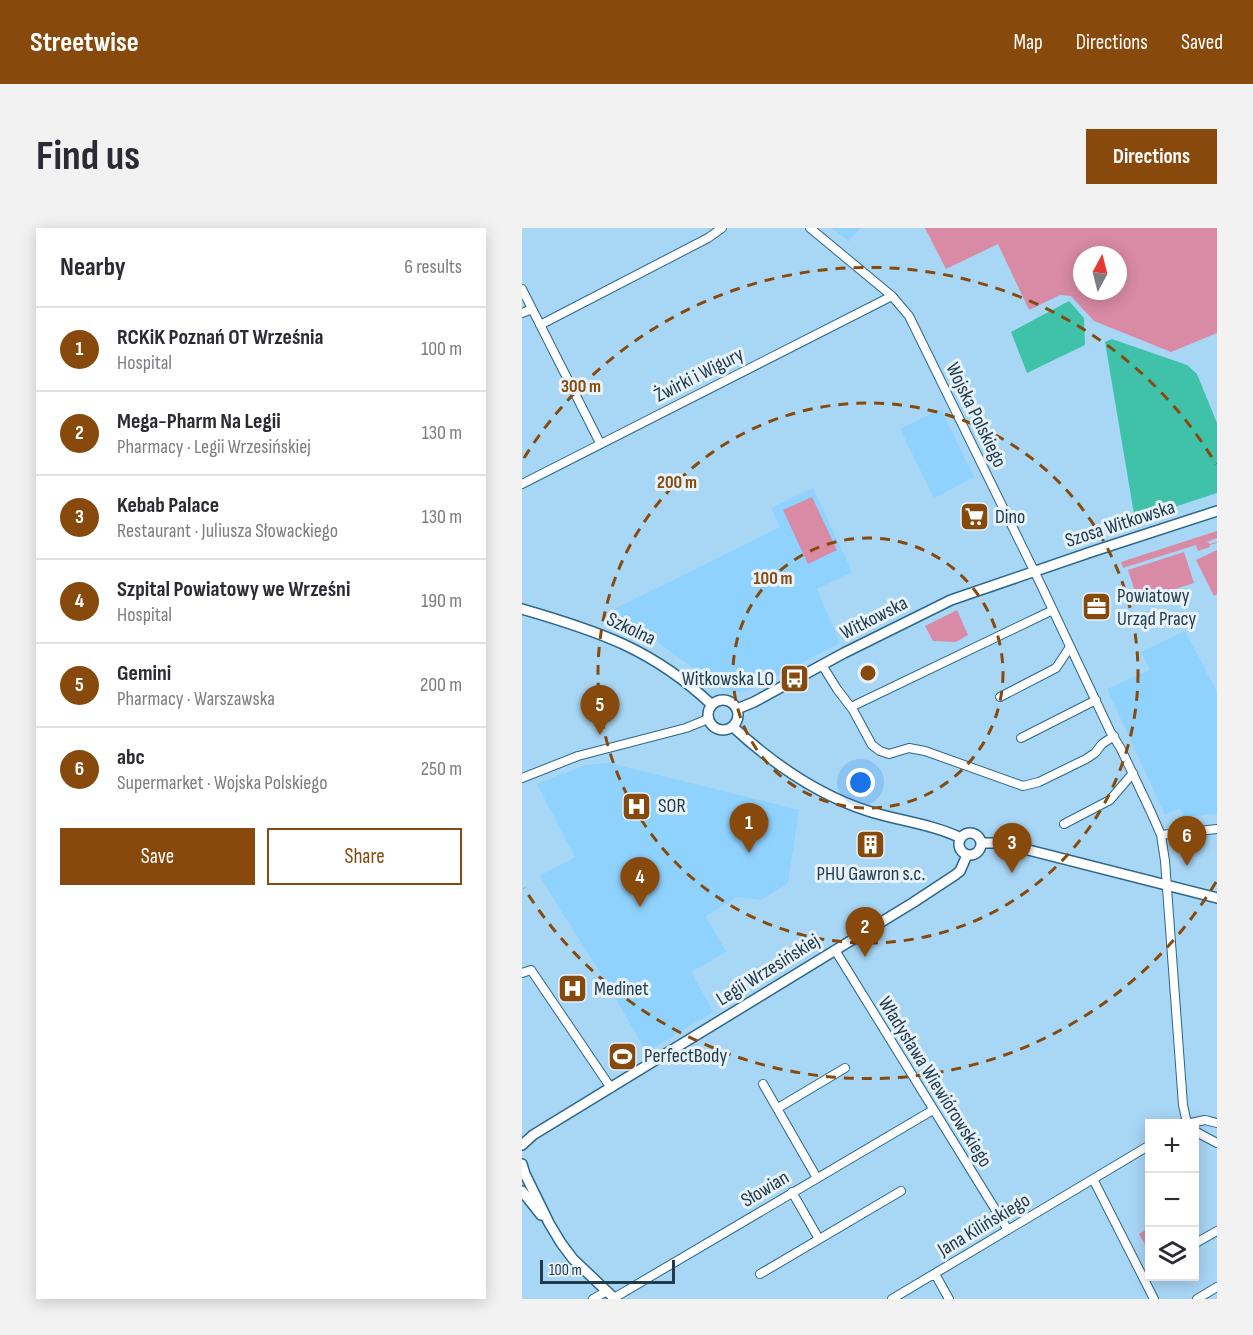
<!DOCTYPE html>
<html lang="en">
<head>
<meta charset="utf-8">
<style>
  :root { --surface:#fff; --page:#f2f2f3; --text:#2b2b33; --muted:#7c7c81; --line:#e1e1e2; --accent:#884a0c }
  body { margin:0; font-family:"Sofia Sans Condensed",sans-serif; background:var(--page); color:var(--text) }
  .controls { position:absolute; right:18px; bottom:18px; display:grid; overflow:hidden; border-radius:0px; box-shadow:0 3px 15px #0003 }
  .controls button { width:54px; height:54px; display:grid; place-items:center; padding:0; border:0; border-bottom:2px solid var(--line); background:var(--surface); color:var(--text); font:30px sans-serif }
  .compass { position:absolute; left:551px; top:18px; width:54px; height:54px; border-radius:50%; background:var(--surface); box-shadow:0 3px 15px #0003; rotate:7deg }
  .scale { position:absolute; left:18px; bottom:15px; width:135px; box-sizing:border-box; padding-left:6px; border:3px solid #223b4a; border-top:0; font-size:16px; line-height:21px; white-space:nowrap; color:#223b4a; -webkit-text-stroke:4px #e7f2fa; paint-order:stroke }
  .you { position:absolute; left:339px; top:555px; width:21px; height:21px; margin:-15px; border:4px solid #fff; border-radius:50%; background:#1a73e8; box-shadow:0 0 0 9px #1a73e833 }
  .badge { display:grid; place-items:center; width:39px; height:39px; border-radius:50%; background:var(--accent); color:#fff; font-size:20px; font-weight:700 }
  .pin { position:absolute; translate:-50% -50px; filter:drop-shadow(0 2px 3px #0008) }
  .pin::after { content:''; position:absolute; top:32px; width:21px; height:18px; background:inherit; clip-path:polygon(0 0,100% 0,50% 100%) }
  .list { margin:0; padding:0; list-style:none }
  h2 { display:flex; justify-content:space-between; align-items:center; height:78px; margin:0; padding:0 24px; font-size:26px }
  h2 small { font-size:20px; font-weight:400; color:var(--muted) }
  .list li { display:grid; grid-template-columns:39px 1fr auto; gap:18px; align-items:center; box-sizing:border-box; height:84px; padding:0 24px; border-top:2px solid var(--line) }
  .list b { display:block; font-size:22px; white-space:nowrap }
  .list p { margin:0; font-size:20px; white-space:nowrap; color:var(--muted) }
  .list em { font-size:20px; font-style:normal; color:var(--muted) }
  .actions { display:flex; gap:12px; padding:18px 24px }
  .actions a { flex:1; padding:14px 0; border:2px solid var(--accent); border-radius:0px; text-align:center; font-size:21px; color:var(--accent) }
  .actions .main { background:var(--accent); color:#fff }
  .icon { flex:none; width:33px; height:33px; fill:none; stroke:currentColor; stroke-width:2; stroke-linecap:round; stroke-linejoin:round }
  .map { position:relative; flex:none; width:695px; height:1071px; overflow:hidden; border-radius:0px }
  header { display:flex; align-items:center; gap:36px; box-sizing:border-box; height:84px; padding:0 30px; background:var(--accent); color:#fff }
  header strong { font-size:28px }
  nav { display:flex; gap:33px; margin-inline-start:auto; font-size:21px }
  .intro { display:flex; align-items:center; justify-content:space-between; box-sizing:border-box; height:144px; padding:0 36px }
  h1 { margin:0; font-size:42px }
  .button { padding:15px 27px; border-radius:0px; background:var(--accent); color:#fff; font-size:21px; font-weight:700 }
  main { display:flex; gap:36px; padding:0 36px }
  aside { flex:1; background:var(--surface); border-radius:0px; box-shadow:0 3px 15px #0003 }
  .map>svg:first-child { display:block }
</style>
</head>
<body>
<header>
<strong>Streetwise</strong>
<nav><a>Map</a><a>Directions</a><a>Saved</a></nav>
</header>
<div class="intro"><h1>Find us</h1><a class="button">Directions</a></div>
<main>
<aside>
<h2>Nearby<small>6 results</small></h2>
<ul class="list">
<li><span class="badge">1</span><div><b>RCKiK Poznań OT Września</b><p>Hospital</p></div><em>100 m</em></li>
<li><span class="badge">2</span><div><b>Mega-Pharm Na Legii</b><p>Pharmacy · Legii Wrzesińskiej</p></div><em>130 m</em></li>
<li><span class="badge">3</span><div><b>Kebab Palace</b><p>Restaurant · Juliusza Słowackiego</p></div><em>130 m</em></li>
<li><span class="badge">4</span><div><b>Szpital Powiatowy we Wrześni</b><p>Hospital</p></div><em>190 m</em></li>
<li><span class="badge">5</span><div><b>Gemini</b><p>Pharmacy · Warszawska</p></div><em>200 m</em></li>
<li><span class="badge">6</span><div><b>abc</b><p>Supermarket · Wojska Polskiego</p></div><em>250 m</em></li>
</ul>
<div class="actions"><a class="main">Save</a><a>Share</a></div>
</aside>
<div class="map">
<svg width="695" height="1071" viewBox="0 0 695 1071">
  <rect width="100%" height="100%" fill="#a8d7f6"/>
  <path fill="#8fd2fe" d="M310 0H339L327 13H326Z
    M419 181 452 249 412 270 378 201Z
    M291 260 330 344 295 361 318 415 226 463 217 464 199 461 117 400 80 387 258 299 249 280Z
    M663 403 695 464V586L662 589 658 580 643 587 585 461 628 442 619 424Z
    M88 535 277 582 266 655 239 672 215 669 184 688 204 724 169 744 191 784 124 824 88 760 17 648 53 629 15 556 63 537Z"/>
  <path fill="#d98aa5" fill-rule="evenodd" d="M403 0H695V105L649 124 572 93 549 68 538 67 507 82 476 16 424 41ZM560 27H596V63H560Z
    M290 269 315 322 286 336 261 282Z
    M695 303V310L682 315 686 314 687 316 695 314V315L688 317V319L676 323 674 317 601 340 599 334Z
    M695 322V366L692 368 674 332Z
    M662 324 672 355 616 373 606 342Z
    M435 382 446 407 434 414 411 413 403 398Z
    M627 1000 628 1023 627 1024 617 1006Z"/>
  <path fill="#3fc2a9" d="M547 73 562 90 563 117 505 145 489 104Z
    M590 111 665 137 675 146 695 195V265L613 292 583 114Z"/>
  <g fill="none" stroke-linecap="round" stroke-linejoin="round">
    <defs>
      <path id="minor" d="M288 0 370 68 387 88 520 359 588 503 599 521 628 582 639 607 643 633 661 877 665 895
        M0 61 78 215
        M0 85 10 81
        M18 97 186 10 200 0
        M0 256 370 68
        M300 437 315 461 331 482 350 517 358 523 367 526 387 520 403 523 501 558 517 554 564 531 573 525 580 516 592 508
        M478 469 534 440 548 419
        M329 479 531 382
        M499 510 574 472
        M0 550 56 528 164 500 186 491
        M542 596 588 572 611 545
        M639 607 695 601
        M313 722 486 1002
        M0 745 9 742 89 860
        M241 856 295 950
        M256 880 323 840
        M664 896 683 892 695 895
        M672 902 678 906 695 915
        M571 951 632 1071
        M270 964 297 1011
        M672 1016 695 1003
        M238 1046 379 963
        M413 1046 427 1071
        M92 1070 411 882
        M71 1071 85 1063
        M370 1071 628 917
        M675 1071 695 1059"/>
      <path id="tertiary" d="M0 381C76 403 131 421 190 477
        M186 487a15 15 0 1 1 30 0a15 15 0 1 1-30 0Z
        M215 481 232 474 322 425 429 372 572 323 695 283
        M211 499C249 534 296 567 346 583 377 593 410 596 439 610
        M437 616a11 11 0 1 1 22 0a11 11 0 1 1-22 0Z
        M459 615H475L495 619 695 670
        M0 917 11 907 392 674 433 647 438 643 445 627
        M0 936 3 946 27 995 39 1015 51 1031 93 1071
        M0 963 19 987"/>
    </defs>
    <use href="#minor" stroke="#2c6689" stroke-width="10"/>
    <use href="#tertiary" stroke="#2c6689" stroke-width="12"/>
    <use href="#minor" stroke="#fff" stroke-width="8"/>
    <use href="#tertiary" stroke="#fff" stroke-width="9"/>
  </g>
  <g fill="none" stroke="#884a0c" stroke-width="3" stroke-dasharray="10 8">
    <circle cx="346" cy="445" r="135"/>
    <circle cx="346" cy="445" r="270"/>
    <path d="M694 654A406 406 0 0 1 2 660M2 230A406 406 0 0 1 694 236"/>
  </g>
  <defs>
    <symbol id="supermarket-square" viewBox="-11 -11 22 22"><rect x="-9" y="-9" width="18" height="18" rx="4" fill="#884a0c" stroke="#e7f2fa"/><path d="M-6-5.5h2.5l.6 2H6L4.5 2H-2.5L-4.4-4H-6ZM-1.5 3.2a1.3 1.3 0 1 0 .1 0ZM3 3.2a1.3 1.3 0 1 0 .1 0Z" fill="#fff"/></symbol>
    <symbol id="office-square" viewBox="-11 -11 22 22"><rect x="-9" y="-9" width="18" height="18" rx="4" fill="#884a0c" stroke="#e7f2fa"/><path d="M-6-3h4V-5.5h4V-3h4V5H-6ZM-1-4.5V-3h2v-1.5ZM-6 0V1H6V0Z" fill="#fff"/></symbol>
    <symbol id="bus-square" viewBox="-11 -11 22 22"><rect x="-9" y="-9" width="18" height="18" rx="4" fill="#884a0c" stroke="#e7f2fa"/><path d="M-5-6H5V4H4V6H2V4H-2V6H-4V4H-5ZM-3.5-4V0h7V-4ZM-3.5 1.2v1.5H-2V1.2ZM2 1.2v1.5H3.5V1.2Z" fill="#fff"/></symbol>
    <symbol id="hospital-square" viewBox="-11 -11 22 22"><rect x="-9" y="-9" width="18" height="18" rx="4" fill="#884a0c" stroke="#e7f2fa"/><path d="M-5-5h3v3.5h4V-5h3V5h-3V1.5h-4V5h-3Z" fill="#fff"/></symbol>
    <symbol id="building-square" viewBox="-11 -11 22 22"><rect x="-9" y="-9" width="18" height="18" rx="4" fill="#884a0c" stroke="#e7f2fa"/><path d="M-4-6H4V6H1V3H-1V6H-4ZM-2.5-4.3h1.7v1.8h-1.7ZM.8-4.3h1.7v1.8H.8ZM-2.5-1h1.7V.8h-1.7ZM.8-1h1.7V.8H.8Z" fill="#fff"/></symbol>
    <symbol id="stadium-square" viewBox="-11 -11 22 22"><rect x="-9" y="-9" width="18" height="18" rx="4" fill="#884a0c" stroke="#e7f2fa"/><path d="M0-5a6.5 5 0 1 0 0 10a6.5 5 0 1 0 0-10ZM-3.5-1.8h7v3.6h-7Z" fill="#fff"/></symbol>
  </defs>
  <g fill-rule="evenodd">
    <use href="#supermarket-square" x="436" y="272" width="33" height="33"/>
    <use href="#office-square" x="558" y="362" width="33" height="33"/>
    <use href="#bus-square" x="256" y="434" width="33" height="33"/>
    <use href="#hospital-square" x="98" y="562" width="33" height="33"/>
    <use href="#building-square" x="332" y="600" width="33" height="33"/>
    <use href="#hospital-square" x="34" y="744" width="33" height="33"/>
    <use href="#stadium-square" x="84" y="812" width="33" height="33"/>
  </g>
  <g text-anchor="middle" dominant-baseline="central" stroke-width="6" stroke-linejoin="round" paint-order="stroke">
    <g font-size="20" fill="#223b4a" stroke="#e7f2fa">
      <text transform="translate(177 147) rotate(-27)">Żwirki i Wigury</text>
      <text transform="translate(454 187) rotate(64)">Wojska Polskiego</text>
      <text transform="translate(598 296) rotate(-18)">Szosa Witkowska</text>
      <text transform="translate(352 390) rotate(-27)">Witkowska</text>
      <text transform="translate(109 401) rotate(25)">Szkolna</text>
      <text transform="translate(246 742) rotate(-32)">Legii Wrzesińskiej</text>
      <text transform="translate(413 854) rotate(58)">Władysława Wiewiórowskiego</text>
      <text transform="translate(243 961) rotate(-31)">Słowian</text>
      <text transform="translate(462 997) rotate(-31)">Jana Kilińskiego</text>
    </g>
    <g font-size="20" fill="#223b4a" stroke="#e7f2fa" text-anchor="start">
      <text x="473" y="289">Dino</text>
      <text x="595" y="368">Powiatowy<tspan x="595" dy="23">Urząd Pracy</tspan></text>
      <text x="252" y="451" text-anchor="end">Witkowska LO</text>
      <text x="136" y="578">SOR</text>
      <text x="349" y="646" text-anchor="middle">PHU Gawron s.c.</text>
      <text x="72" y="761">Medinet</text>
      <text x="122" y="828">PerfectBody</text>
    </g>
  </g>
  <circle cx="346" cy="445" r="9" fill="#884a0c" stroke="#e7f2fa" stroke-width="3"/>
  <g font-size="18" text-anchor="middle" font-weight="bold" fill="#884a0c" stroke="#e7f2fa" stroke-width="6" stroke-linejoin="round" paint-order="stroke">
    <text x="59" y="164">300 m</text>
    <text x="155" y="260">200 m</text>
    <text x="251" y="356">100 m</text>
  </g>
</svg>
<div class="controls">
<button>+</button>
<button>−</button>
<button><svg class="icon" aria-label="layers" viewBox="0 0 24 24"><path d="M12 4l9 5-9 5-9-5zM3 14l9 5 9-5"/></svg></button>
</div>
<svg class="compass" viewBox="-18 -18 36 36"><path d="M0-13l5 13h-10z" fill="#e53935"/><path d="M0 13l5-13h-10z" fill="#7c7c81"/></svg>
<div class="scale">100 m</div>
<div class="you"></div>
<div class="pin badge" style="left:227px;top:625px">1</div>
<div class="pin badge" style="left:343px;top:729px">2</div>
<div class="pin badge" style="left:490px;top:645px">3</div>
<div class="pin badge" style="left:118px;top:679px">4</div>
<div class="pin badge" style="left:78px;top:507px">5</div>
<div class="pin badge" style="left:665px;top:638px">6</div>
</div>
</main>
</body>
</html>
